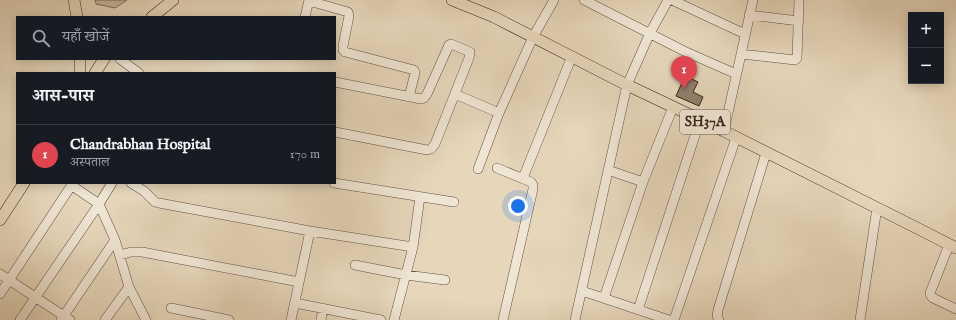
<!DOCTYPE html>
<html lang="hi">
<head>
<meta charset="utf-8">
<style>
  :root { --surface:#171b24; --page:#242831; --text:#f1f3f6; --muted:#9ea1a6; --line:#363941; --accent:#db2777 }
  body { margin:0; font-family:"IM FELL English","Noto Serif Devanagari",serif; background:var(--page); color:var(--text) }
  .controls { position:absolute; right:12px; top:12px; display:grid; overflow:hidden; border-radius:0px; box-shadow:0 2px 10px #0003 }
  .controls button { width:36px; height:36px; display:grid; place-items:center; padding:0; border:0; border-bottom:1px solid var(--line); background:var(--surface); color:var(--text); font:20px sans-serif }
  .you { position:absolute; left:518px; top:206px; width:14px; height:14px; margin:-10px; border:3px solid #fff; border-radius:50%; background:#1a73e8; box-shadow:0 0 0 6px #1a73e833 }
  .badge { display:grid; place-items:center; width:26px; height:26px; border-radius:50%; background:var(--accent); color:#fff; font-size:13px; font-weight:700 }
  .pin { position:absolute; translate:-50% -33px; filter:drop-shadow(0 1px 2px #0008) }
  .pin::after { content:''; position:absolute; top:21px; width:14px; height:12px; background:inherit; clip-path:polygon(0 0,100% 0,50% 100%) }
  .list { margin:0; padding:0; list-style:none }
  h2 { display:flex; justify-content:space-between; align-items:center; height:52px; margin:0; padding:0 16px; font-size:17px }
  h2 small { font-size:13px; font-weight:400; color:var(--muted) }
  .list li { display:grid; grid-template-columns:26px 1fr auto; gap:12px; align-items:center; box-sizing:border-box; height:60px; padding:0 16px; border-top:1px solid var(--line) }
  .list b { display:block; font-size:15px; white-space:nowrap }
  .list p { margin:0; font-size:13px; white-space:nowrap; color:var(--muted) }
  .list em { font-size:13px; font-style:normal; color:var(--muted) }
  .icon { flex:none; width:22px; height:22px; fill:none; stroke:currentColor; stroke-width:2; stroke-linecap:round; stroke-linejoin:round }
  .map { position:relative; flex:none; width:956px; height:320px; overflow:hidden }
  .search { position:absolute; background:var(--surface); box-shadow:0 2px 10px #0003; left:16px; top:16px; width:320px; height:44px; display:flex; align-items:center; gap:10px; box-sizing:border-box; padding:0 14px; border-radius:0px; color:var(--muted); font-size:15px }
  .panel { position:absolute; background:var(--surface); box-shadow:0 2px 10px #0003; left:16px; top:72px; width:320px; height:112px; border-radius:0px }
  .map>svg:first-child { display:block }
</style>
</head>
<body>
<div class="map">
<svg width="956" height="320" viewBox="0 0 956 320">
  <rect width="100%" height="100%" fill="#e6d7bb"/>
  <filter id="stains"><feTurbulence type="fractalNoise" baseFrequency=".005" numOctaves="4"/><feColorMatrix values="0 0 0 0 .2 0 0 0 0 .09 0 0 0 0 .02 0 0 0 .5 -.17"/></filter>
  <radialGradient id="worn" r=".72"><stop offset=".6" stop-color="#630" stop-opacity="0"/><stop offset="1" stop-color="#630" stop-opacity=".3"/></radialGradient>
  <path fill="#c8b9a0" stroke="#7e6e5e" d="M95 0H127L115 8 96 4Z"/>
  <path fill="#91816e" stroke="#34241b" d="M685 76 698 82 693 92 703 97 699 106 676 96Z"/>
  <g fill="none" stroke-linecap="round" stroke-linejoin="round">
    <defs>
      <path id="minor" d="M584 0 684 51 736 74
        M672 0 745 34
        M309 1 348 12 349 16 343 46V50L345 52 414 70 415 73 409 97
        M749 15 799 21
        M305 17 309 0
        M741 54 795 60 797 58 799 0
        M120 59 139 73
        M335 82 421 99 424 98 427 94 449 45 451 44 470 52 469 58 435 144 431 149 427 150 335 132
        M455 94 499 113
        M724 131 753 0
        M497 168 531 182 533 185V189L503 320
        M478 169 499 113 533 37 554 0
        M608 170 643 182
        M523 178 572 56
        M131 183 144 191 155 202 159 203 310 231 413 247
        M334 183 454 202
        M71 185 99 204 112 183
        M949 245 930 293 931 296 933 298 956 309
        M120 255 131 252H142L299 282
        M355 265 406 275 445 280
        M0 274 70 320
        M582 291 669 320
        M0 294 73 183
        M604 298 643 182 673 107
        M295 303 381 320
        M171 308 229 320
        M638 310 700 120
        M20 320 99 204 115 240 129 287 146 320
        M61 320 115 240
        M105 320 129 287
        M291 320 310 231
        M321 320 323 308
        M394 320 413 247 420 197
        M575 320 627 85 650 33 668 0
        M674 320 736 138
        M719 320 717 316 718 310 766 153
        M860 320 877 208"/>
      <path id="major" d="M74 0 77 17
        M452 0 494 17 627 85 724 131 915 227 956 248
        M152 17 173 0
        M80 59V73
        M95 73 104 59
        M0 220 24 183"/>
    </defs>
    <use href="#minor" stroke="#605143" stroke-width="10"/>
    <use href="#major" stroke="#34241b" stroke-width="12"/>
    <use href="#minor" stroke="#efe5d3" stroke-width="9"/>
    <use href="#major" stroke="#e6d7bb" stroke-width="11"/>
  </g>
  <g text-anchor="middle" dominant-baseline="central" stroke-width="3" stroke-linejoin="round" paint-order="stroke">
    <rect fill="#efe5d3" stroke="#6c5e52" stroke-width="1" x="680" y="110" width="50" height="24" rx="3"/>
    <g font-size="14" font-weight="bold" fill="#34241b">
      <text x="705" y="122">SH37A</text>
    </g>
  </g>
  <rect width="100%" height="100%" filter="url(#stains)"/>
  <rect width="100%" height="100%" fill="url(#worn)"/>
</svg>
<div class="controls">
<button>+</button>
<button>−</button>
</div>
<div class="you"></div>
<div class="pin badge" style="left:684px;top:89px;background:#e0444e">1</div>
<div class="search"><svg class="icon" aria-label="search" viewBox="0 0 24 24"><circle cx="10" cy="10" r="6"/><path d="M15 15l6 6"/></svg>यहाँ खोजें</div>
<section class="panel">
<h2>आस-पास<small></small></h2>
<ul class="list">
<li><span class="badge" style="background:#e0444e">1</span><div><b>Chandrabhan Hospital</b><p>अस्पताल</p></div><em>170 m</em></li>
</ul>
</section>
</div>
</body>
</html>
